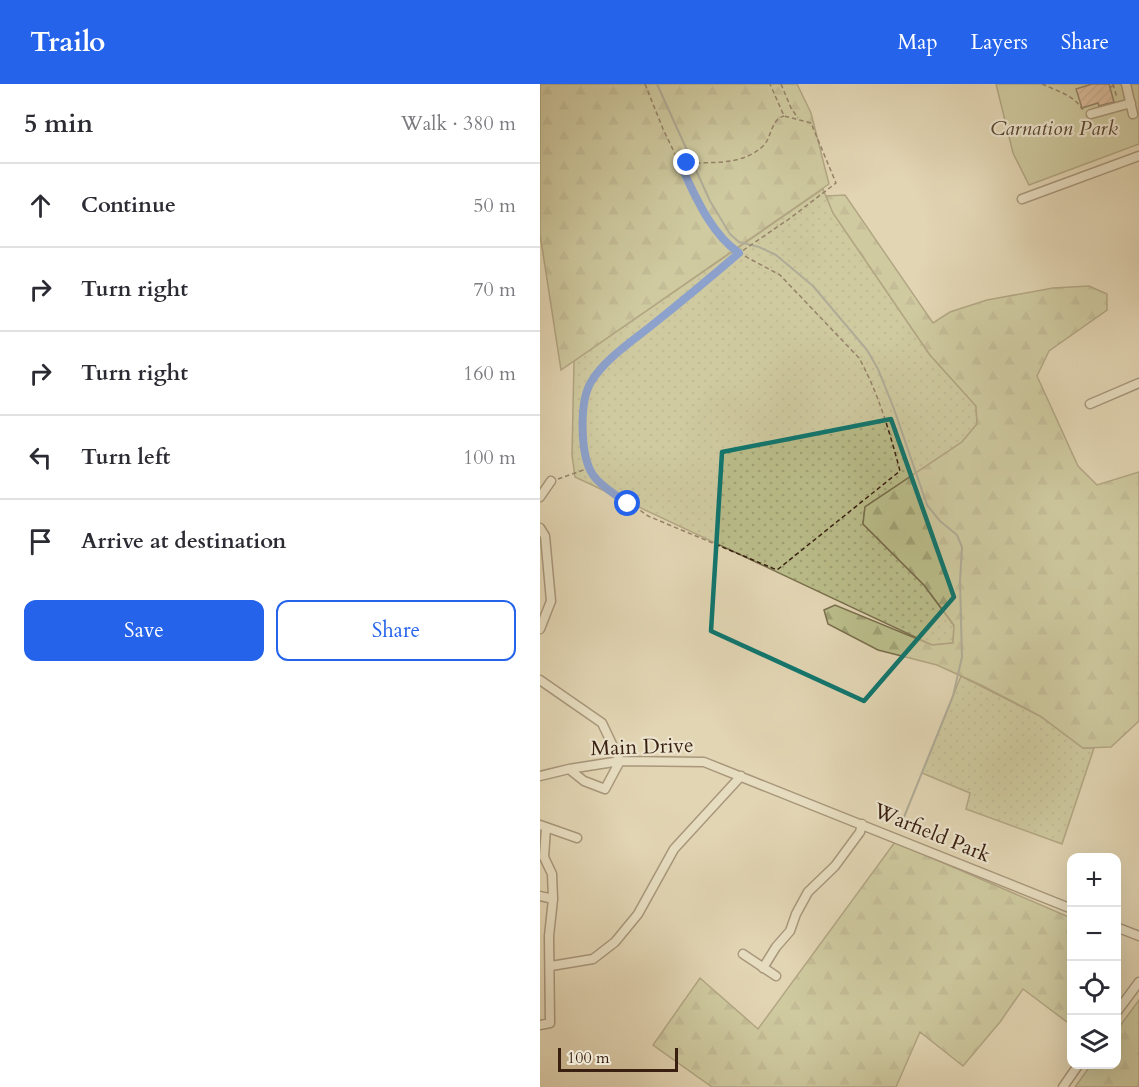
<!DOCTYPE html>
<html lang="en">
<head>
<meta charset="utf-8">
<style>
  :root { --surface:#fff; --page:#f2f2f3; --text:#2b2b33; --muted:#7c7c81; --line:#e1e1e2; --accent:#2563eb }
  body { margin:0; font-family:Cardo,serif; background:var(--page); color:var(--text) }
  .controls { position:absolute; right:18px; bottom:18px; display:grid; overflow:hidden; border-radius:12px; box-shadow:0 6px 24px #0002 }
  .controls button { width:54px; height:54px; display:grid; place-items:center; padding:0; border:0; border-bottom:2px solid var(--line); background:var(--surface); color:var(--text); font:30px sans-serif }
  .scale { position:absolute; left:18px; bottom:15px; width:120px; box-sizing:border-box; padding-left:6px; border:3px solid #391f10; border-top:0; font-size:16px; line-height:21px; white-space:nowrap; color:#391f10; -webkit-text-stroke:4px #ece4ce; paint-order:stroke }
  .stop { position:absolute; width:18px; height:18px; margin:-14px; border:4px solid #2563eb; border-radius:50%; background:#fff }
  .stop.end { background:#2563eb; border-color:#fff; box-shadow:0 2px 6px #0008 }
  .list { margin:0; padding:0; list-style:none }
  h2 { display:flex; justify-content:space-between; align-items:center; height:78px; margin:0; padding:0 24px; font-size:26px }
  h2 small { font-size:20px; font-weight:400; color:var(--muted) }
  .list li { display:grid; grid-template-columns:39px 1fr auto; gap:18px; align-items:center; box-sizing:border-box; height:84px; padding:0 24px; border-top:2px solid var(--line) }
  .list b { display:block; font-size:22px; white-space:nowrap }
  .list em { font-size:20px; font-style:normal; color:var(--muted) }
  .actions { display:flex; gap:12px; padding:18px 24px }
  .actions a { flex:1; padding:14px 0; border:2px solid var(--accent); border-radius:12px; text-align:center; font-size:21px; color:var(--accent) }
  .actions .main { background:var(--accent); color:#fff }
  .icon { flex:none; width:33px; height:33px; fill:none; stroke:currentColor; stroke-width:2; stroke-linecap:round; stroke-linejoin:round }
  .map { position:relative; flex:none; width:599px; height:1003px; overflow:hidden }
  header { display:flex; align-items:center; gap:36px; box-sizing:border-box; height:84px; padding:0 30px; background:var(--accent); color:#fff }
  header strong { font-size:28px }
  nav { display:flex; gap:33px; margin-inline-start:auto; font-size:21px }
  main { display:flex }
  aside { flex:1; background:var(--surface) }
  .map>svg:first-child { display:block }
</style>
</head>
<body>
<header>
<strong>Trailo</strong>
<nav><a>Map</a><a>Layers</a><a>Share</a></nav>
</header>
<main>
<aside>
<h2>5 min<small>Walk · 380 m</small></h2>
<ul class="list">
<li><svg class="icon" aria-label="ahead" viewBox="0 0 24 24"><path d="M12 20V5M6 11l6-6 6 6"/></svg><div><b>Continue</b></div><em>50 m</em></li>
<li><svg class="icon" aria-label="right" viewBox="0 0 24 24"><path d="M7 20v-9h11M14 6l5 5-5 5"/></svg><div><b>Turn right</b></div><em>70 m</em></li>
<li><svg class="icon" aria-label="right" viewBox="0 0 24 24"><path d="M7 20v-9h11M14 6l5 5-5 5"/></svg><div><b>Turn right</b></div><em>160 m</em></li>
<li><svg class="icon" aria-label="left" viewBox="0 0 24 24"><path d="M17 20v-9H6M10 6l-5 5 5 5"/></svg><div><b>Turn left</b></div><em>100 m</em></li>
<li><svg class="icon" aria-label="arrive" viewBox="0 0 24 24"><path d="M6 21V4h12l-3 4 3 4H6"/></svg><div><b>Arrive at destination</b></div></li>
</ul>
<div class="actions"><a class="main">Save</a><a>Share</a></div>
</aside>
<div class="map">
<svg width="599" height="1003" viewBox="0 0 599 1003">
  <defs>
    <pattern id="grass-dots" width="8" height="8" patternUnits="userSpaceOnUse" patternTransform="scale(1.5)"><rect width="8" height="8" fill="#b9bc89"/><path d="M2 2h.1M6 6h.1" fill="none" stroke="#a0a175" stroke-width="1.8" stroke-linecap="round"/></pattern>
    <pattern id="forest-firs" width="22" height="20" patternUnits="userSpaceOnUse" patternTransform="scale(1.5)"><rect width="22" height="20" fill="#b9bc89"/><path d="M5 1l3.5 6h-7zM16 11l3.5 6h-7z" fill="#a0a175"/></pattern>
    <pattern id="building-hatch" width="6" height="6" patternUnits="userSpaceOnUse" patternTransform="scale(1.5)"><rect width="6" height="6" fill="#d7a487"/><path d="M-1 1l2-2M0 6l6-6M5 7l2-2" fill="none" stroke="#af856d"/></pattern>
  </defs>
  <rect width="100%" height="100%" fill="#e2d5b3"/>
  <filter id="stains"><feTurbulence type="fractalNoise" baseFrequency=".00333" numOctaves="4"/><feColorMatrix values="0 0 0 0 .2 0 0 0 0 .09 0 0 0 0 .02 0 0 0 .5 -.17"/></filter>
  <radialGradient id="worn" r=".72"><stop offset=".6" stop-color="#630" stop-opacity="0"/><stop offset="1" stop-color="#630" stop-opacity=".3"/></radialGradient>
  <path fill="url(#grass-dots)" stroke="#796e4c" stroke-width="1.5" d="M283 105 293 129 390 271 436 322 437 340 422 358 325 423 323 440 384 501 414 542 413 559 392 561 35 393 32 371 34 277Z
    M421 592 500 632 543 664H554L522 760 426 725 430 709 382 689Z"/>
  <path fill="url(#forest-firs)" stroke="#796e4c" stroke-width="1.5" d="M0 0H257L271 29 289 100 21 286 0 150Z
    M305 111 393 239 410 228 447 216 513 204 549 202 567 210V226L509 267 497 292 538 382 557 401 599 388V637L571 663 543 664 500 632 441 601 397 581 338 566 288 540 284 526 295 521 392 561 413 559 414 541 384 501 323 440 325 423 422 358 437 340 436 322 390 271 293 129 286 112Z
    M355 758 531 834 527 848 531 852V941L483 905 460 938 423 982 380 948 356 1003H172L113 961 160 894 218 945Z
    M599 916V1003H535L551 981 576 980 577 946Z"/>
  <path fill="#b9bc89" stroke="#796e4c" stroke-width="1.5" d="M456 0H599V60L489 101 473 69Z"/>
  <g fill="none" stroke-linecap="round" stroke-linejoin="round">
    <path stroke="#737a75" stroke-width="2" d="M117 0 170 117 190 150 199 158 219 163 236 171 273 202 327 266 338 285 354 325 387 421 400 437 417 451 422 463 420 497 422 573 413 612 362 738"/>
  </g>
  <path fill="url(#building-hatch)" stroke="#391f10" stroke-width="1.5" d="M552 0H569L574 18 559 22 558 19 542 24 536 5Z"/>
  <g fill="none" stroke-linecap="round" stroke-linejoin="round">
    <defs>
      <path id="minor" d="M586 0 593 30
        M551 30 591 19
        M482 115 599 72
        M550 320 599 299
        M0 413 11 397
        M0 444 5 452 11 517 0 545
        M0 596 62 639 80 677 65 705 44 697 29 685
        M0 692 29 685 80 677 164 678 532 825
        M0 741 37 754
        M0 812 13 815
        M576 843 599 852
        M203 870 236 892
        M11 882 53 875 75 858 98 830 134 765 201 692
        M223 884 236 863 250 847 256 830 268 808 295 782 320 748 322 740
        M576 929 599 898
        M0 941 10 939 9 852 13 815 12 790 4 773 6 744
        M523 1003 539 980"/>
    </defs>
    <use href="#minor" stroke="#634c39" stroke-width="11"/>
    <path stroke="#391f10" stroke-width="1.5" stroke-dasharray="4.5 3" stroke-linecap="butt" d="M241 0 251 24 258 34
      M502 0C515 6 535 12 542 25L544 24
      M573 0 577 14
      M570 3 577 1
      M141 80C169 77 201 83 223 62 232 54 230 36 244 32
      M49 384 54 393 108 432 237 486 360 387C350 349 338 308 319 274L240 191 199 169 181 154 164 127 147 95 123 45 105 0
      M18 395 49 384C43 359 37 323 50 299 53 294 58 289 62 284L205 165 249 135 296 99 271 39 244 32 230 0"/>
    <use href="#minor" stroke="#ece4ce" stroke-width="8"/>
  </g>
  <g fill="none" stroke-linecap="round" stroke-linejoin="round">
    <path stroke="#2563eb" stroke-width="8" d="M88 420C77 411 61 403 53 391 40 372 39 318 51 298 64 276 91 258 111 242 141 218 170 194 199 169 170 149 155 111 140 80L147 79"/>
  </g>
  <path d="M0 0H599V1003H0ZM351 335 414 513 324 617 171 547 182 368Z" fill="#e2d5b3" fill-opacity=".55" fill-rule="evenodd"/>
  <path fill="none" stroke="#0f766e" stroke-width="4.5" stroke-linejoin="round" d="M351 335 414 513 324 617 171 547 182 368Z"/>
  <g text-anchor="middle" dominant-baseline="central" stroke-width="4.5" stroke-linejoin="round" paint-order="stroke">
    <g font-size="21" font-style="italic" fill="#59462e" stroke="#ece4ce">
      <text x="514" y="44">Carnation Park</text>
    </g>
    <g font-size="21" fill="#391f10" stroke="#ece4ce">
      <text transform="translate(102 663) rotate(-2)">Main Drive</text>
      <text transform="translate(392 749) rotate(22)">Warfield Park</text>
    </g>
  </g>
  <rect width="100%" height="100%" filter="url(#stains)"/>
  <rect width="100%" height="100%" fill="url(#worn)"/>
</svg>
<div class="controls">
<button>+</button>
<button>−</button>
<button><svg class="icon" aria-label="locate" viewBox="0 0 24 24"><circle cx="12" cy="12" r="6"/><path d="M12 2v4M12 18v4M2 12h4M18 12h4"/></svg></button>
<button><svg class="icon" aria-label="layers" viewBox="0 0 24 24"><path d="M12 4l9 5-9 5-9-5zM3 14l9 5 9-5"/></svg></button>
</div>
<div class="scale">100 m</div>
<div class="stop" style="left:88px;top:420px"></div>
<div class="stop end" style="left:147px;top:79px"></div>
</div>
</main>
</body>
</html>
